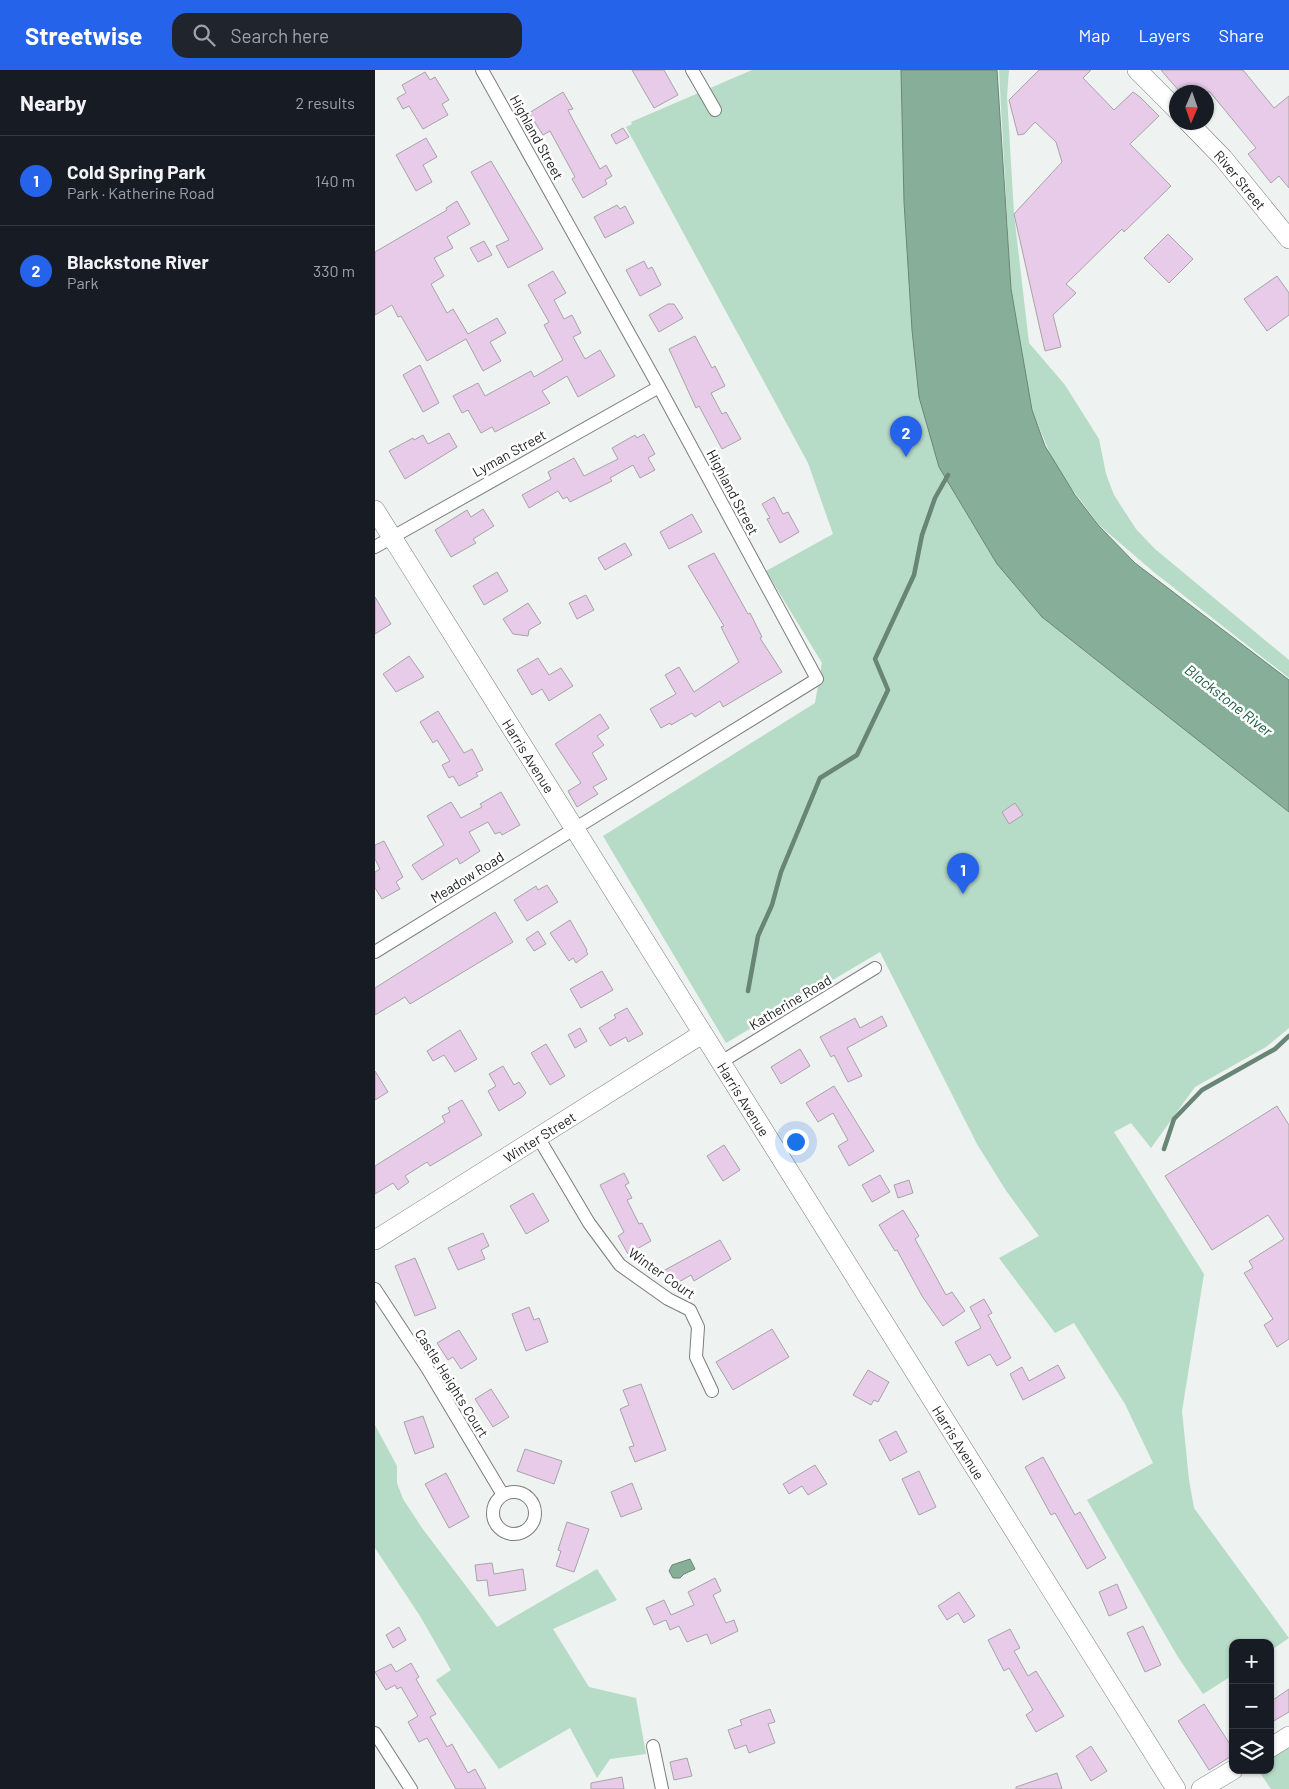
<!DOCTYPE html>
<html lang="en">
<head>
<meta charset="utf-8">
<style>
  :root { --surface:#171b24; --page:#20242c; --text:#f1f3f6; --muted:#9ea1a6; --line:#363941; --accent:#2563eb }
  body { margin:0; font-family:Barlow,sans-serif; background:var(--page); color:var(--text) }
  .controls { position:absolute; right:15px; bottom:15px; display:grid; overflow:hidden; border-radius:10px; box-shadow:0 1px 4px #0004 }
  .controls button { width:45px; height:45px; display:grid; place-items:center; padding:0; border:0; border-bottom:1px solid var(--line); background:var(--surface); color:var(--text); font:25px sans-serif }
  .compass { position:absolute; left:794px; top:15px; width:45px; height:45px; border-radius:50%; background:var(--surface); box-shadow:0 1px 4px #0004; rotate:182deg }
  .you { position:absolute; left:420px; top:1071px; width:18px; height:18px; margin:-12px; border:4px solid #fff; border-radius:50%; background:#1a73e8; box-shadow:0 0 0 8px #1a73e833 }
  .badge { display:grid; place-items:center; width:32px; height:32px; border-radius:50%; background:var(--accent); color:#fff; font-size:16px; font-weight:700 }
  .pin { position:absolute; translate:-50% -41px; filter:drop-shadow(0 1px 2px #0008) }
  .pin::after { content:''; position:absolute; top:26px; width:18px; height:15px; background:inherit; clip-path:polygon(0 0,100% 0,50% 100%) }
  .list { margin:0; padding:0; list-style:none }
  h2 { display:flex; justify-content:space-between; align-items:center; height:65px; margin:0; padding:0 20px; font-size:21px }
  h2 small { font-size:16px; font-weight:400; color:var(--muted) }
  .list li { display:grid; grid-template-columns:32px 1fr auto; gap:15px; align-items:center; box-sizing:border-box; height:90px; padding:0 20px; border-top:1px solid var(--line) }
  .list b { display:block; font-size:19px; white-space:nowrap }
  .list p { margin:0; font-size:16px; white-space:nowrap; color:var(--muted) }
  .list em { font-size:16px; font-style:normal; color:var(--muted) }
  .icon { flex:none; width:28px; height:28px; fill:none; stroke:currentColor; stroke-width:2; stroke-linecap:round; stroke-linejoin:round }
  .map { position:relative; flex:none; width:914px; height:1719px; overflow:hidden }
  header { display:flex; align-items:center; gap:30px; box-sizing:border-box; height:70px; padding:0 25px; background:var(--accent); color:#fff }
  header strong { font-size:24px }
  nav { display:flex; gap:28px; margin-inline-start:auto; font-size:18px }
  .search { width:350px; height:45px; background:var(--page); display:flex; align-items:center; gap:12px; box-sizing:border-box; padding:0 18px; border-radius:15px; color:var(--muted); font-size:19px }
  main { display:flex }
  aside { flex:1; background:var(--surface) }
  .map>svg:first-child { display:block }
</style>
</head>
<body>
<header>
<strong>Streetwise</strong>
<div class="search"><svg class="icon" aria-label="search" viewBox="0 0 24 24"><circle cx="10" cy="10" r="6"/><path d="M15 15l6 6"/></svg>Search here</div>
<nav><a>Map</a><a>Layers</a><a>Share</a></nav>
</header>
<main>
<aside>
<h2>Nearby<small>2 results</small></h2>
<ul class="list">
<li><span class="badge">1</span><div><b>Cold Spring Park</b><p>Park · Katherine Road</p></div><em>140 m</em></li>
<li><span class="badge">2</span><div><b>Blackstone River</b><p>Park</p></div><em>330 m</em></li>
</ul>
</aside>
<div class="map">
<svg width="914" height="1719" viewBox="0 0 914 1719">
  <rect width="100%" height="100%" fill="#eef2f0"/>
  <path fill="#b6dbc7" d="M377 0H526L529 132 537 260 544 327 564 397 622 494 667 547 914 742V958L891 977 820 1017 776 1078 756 1053 739 1062 829 1204 807 1341 814 1410 819 1438 914 1568 895 1581V1573H858V1605L828 1624 803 1587 712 1430 778 1393 750 1334 699 1253 680 1263 624 1188 664 1166 630 1119 602 1074 505 882 351 973 228 766 440 633 447 593 391 501 458 464 433 393 251 57 257 54 256 52Z
    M624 0H634L632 26 639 144 654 273 690 315 724 369 731 404 739 425 761 459 780 479 914 590V608L780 503 725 456 681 398 657 340 636 219Z
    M0 1355 22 1396V1413L28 1429 47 1458 122 1557 222 1499 242 1530 178 1559 214 1617 261 1628 271 1684 235 1689 222 1708 195 1658 124 1699 61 1610 76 1600 45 1546 0 1478Z
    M914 1662V1719H896L883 1700H895V1674Z"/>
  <path fill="#86ae98" stroke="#688575" d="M526 0H622L636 219 657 340 670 376 700 425 724 456 760 493 914 610V742L667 547 622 494 564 397 544 327 537 260 529 132Z
    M315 1489 320 1499 309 1504 305 1508H298L294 1501 297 1495Z"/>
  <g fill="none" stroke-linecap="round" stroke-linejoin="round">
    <path stroke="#688575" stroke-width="4.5" d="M373 921 383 866 397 835 406 802 445 708 482 685 513 620 500 589 539 505 547 465 560 428 573 405
      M789 1079 799 1049 827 1020 900 979 914 966"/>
  </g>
  <path fill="#e8cbe9" stroke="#a7a4a7" d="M257 0H289L303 25 279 38Z
    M664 0H716L708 8 739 40 758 22 765 27 784 46 755 74 796 116 749 162 747 159 691 214 701 223 678 245 686 277 670 281 639 144 687 92 681 72 660 52 649 64 643 65 634 30Z
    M786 0H868L899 38 914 26V118L904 106 896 113 873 84 881 78 835 22H805Z
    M50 2 55 10 60 7 74 30 67 34 73 45 48 59 34 36 28 39 22 28 31 23 27 15Z
    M188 22 198 39 193 40 197 48 225 99 231 95 237 106 230 110 232 114 208 128 197 109 200 107 175 61 168 65 154 43Z
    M248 58 254 67 241 74 236 65Z
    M51 68 62 87 48 95 57 112 41 121 21 85Z
    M116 91 168 179 133 198 121 176 134 170 96 102Z
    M82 131 95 154 72 167 78 178 59 188 69 206 56 214 72 243 78 239 93 264 122 248 131 263 115 272 126 291 108 301 91 269 52 291 26 246 23 247 17 235 0 245V182L72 140 71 138Z
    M242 135 245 139 250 136 259 153 230 168 219 147Z
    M793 164 818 189 794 213 769 188Z
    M109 171 117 185 103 192 95 178Z
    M269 191 273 199 277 197 286 215 265 226 251 200Z
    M178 201 191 223 179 230 189 249 197 245 206 263 198 267 210 289 225 280 240 306 203 327 192 306 167 321 175 333 120 362 117 357 106 363 93 340 87 343 78 326 103 313 110 326 156 301 159 307 188 290 169 255 174 252 153 215Z
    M902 206 914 223V245L892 261 869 229Z
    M293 234H299L308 248 284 262 274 245Z
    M320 266 337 298 340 296 350 316 336 323 347 344 351 342 366 369 347 379 324 336 321 338 294 279Z
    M45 295 64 333 48 342 28 305Z
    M74 363 82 377 30 409 14 381 38 368 39 370 48 365 53 374Z
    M269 364 280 384 273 388 280 400 265 408 258 395 235 408 237 411 195 432 192 427 188 429 183 421 154 438 147 425 176 409 173 402 199 388 209 406 243 389 237 378 260 365 262 368Z
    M399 427 408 444 413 442 424 462 405 473 392 449 395 448 387 434Z
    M108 439 119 456 98 469 101 473 76 487 60 460 92 440 96 447Z
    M317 444 327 462 294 479 285 462Z
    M250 473 257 485 230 500 223 488Z
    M339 483 373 544 375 543 387 567 385 568 407 602 348 637 345 631 320 647 317 643 296 655 295 653 286 658 275 639 301 624 290 605 304 597 319 622 364 592 346 557 349 556 313 496Z
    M122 502 133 521 109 535 98 516Z
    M211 525 219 540 202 549 194 533Z
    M0 527 16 554 0 564Z
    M153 533 166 553 154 560 153 566 138 564 128 549Z
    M34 586 49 607 21 622 8 604Z
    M163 588 174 605 186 598 198 616 174 631 167 619 157 625 142 600Z
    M63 641 89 683 97 679 108 700 101 703 103 706 84 716 78 706 74 708 67 695 75 691 62 670 58 673 45 652Z
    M225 644 234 658 222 666 229 675 217 683 232 709 218 717 223 724 202 737 193 721 206 713 180 674Z
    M126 722 145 755 127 765 125 762 120 764 113 752 94 762 105 781 85 794 82 788 47 810 37 795 69 775 52 746 76 732 86 748 107 737 105 734Z
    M640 733 648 745 634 754 627 742Z
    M9 771 28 807 21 812 25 819 7 829 0 818V802L5 799 0 789V775Z
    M172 815 183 832 152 851 139 830 161 816 163 820Z
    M120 842 138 872 35 934 30 927 0 945V918Z
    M195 850 212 880 211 881 213 884 201 893 198 888 194 891 175 863Z
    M163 861 171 874 159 881 151 869Z
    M227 901 238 920 206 938 195 919Z
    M252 938 268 964 253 972 251 967 235 976 224 958 241 948 239 945Z
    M507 946 512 956 472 978 487 1006 473 1012 459 985 456 987 445 967 480 948 485 958Z
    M205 958 212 971 200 978 193 965Z
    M85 960 102 989 80 1002 69 985 58 991 52 981Z
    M171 974 190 1006 175 1015 156 983Z
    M425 979 435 996 406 1014 396 997Z
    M128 996 139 1015 144 1012 151 1023 147 1027 124 1041 113 1021 121 1016 114 1004Z
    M0 1001 13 1022 0 1030Z
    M459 1016 499 1081 474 1096 463 1076 473 1070 458 1043 443 1052 431 1033Z
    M87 1030 107 1065 55 1096 52 1092 30 1106 34 1112 23 1120 18 1113 0 1124V1096L70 1052 67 1046 75 1042 73 1038Z
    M902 1036 914 1055V1269L902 1277 889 1255 898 1249 869 1203 878 1198 874 1191 909 1169 893 1145 837 1180 790 1106Z
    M349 1075 365 1100 348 1111 332 1086Z
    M249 1103 254 1113 250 1115 257 1128 252 1130 264 1154 267 1153 276 1171 253 1184 243 1166 249 1162 225 1115Z
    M505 1105 515 1122 497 1132 487 1115Z
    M534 1110 538 1123 523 1128 519 1115Z
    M158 1123 174 1151 151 1164 135 1136Z
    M528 1140 544 1166 540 1169 571 1225 577 1222 590 1241 568 1256 547 1226 522 1180 520 1181 504 1155Z
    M108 1163 114 1176 106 1180 110 1189 83 1200 73 1178Z
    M345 1170 356 1189 319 1211 316 1205 297 1216 288 1201Z
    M40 1188 61 1238 40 1246 20 1196Z
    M609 1229 617 1243 613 1245 636 1288 622 1296 615 1284 593 1296 580 1272 606 1258 595 1237Z
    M154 1237 159 1250 164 1248 173 1272 151 1281 137 1244Z
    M397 1259 414 1287 358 1320 341 1292Z
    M84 1260 102 1289 86 1299 78 1287 73 1290 62 1273Z
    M683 1295 690 1308 648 1330 635 1304 647 1297 654 1311Z
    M493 1300 514 1312 503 1332 499 1330 496 1335 478 1325Z
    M266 1314 291 1380 260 1392 254 1377 259 1376 245 1339 254 1335 248 1320Z
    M116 1319 134 1347 118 1357 100 1329Z
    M48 1346 59 1377 40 1384 29 1352Z
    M521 1361 532 1382 515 1391 504 1370Z
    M150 1379 187 1391 179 1414 142 1401Z
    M668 1387 700 1445 705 1442 731 1488 712 1499 680 1443 676 1445 650 1397Z
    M440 1395 452 1414 433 1425 427 1416 414 1424 408 1414Z
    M544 1401 561 1437 544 1445 527 1409Z
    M71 1403 94 1447 74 1458 50 1414Z
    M257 1413 267 1439 246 1447 236 1422Z
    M192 1452 214 1459 199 1502 181 1496 186 1481 183 1480Z
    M117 1493 119 1504 148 1499 151 1520 114 1526 112 1510 102 1511 100 1495Z
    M340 1508 346 1521 338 1525 351 1553 359 1550 363 1561 336 1574 332 1564 312 1572 304 1556 295 1560 291 1550 279 1555 271 1538 289 1530 296 1545 319 1535 313 1522Z
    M742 1514 752 1538 734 1546 724 1522Z
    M584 1522 600 1546 589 1553 583 1543 572 1550 563 1536Z
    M768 1556 786 1595 770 1602 752 1563Z
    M24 1557 31 1570 18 1578 11 1565Z
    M635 1559 645 1578 639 1581 653 1606 661 1601 689 1646 661 1662 651 1645 658 1640 634 1598 629 1601 613 1570Z
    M36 1593 44 1607 41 1609 61 1644 55 1647 72 1677 77 1674 93 1703 100 1699 111 1719H81L52 1668 44 1672 33 1652 43 1646 26 1617 22 1619 20 1615 11 1620 0 1602 16 1594 21 1602Z
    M914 1619V1642L895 1653V1632Z
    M829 1634 858 1679V1685L834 1700 803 1651Z
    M395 1639 400 1652 393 1654 400 1673 374 1683 371 1675 360 1679 353 1660 367 1655 365 1650Z
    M716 1676 732 1701 716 1711 701 1686Z
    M312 1688 317 1706 299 1710 295 1692Z
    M682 1703 687 1719H641V1717Z
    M247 1707 249 1719H216V1713Z"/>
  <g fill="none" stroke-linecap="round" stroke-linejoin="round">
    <defs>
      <path id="street" d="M317 0 340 40
        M0 477 284 317
        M0 882 442 609 284 317 107 0
        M346 992 500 898
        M163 1067 214 1153 245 1195 293 1229 315 1240 323 1257 321 1287 337 1321
        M0 1219 52 1298 128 1425
        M118 1443a21 21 0 1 1 42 0a21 21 0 1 1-42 0Z
        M0 1663 36 1719
        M278 1676 287 1719"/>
      <g id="secondary">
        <path d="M762 0 802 40"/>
        <path id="s1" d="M813 52 848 88 914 169"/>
        <path id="s2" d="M0 440 801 1719"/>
        <path id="s3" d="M0 1170 327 964"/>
        <path d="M895 1678 914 1666"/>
        <path d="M826 1719 858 1700"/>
      </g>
    </defs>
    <use href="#street" stroke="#7a7e7c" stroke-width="14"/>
    <use href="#secondary" stroke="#7a7e7c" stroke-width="20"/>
    <use href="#street" stroke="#fff" stroke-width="12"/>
    <use href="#secondary" stroke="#fff" stroke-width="19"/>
  </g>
  <g text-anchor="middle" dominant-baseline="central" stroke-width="5" stroke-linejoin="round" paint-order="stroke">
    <g font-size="14" fill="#232423" stroke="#fff">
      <text transform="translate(162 67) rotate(61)">Highland Street</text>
      <text stroke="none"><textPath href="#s1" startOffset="78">River Street</textPath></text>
      <text transform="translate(134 383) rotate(-29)">Lyman Street</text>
      <text transform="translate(358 422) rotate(62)">Highland Street</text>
      <text stroke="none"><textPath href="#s2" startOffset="290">Harris Avenue</textPath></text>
      <text transform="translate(92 807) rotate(-32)">Meadow Road</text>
      <text transform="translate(415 932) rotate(-31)">Katherine Road</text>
      <text stroke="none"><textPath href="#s2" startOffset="695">Harris Avenue</textPath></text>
      <text stroke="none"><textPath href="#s3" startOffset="194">Winter Street</textPath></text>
      <text transform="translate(287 1203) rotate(35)">Winter Court</text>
      <text transform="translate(77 1313) rotate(58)">Castle Heights Court</text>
      <text stroke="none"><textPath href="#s2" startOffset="1100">Harris Avenue</textPath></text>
    </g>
    <g font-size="15" font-style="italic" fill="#185c3f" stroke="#fff">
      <text transform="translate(854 630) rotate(38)">Blackstone River</text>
    </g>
  </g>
</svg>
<div class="controls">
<button>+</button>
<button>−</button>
<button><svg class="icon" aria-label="layers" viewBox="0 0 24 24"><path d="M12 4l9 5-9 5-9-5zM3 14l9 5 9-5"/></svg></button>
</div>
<svg class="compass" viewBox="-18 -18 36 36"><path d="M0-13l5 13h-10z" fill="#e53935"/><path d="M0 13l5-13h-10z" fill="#9ea1a6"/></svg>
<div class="you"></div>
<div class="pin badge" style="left:588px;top:824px">1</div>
<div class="pin badge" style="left:531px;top:387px">2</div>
</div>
</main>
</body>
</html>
